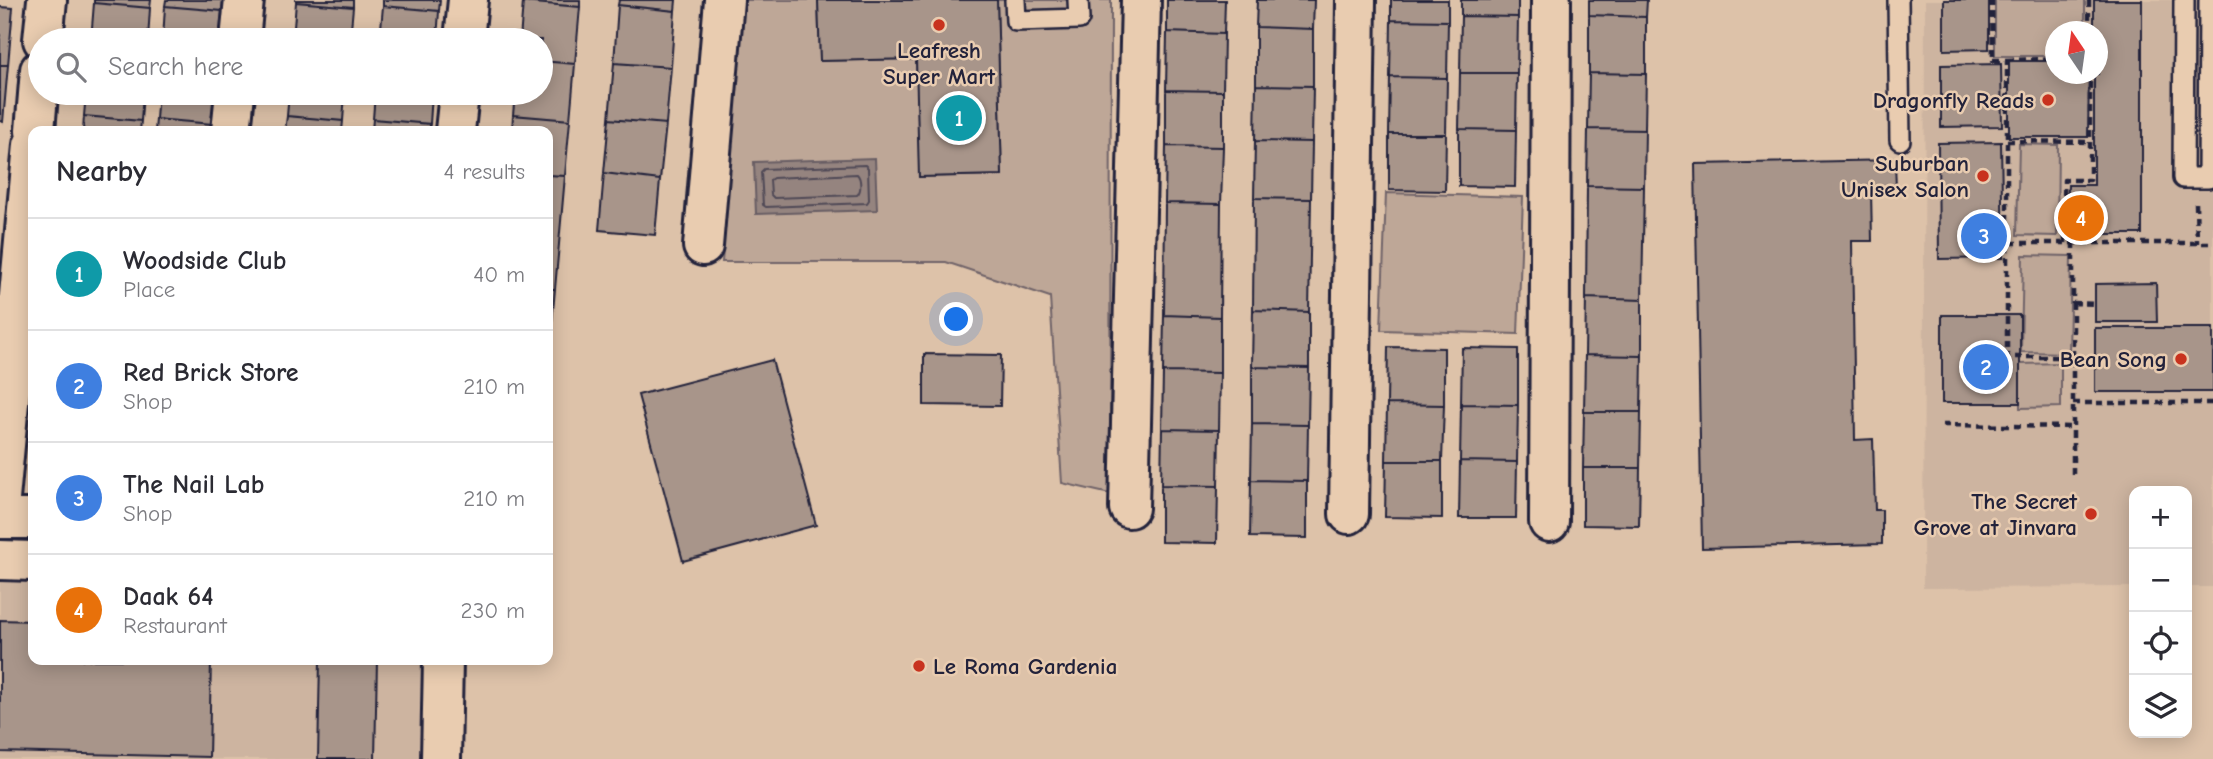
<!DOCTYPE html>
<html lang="en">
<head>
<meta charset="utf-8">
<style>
  :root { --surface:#fff; --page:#f7f7f7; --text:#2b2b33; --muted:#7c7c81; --line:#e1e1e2; --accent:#c8321e }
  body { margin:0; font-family:"Comic Neue",sans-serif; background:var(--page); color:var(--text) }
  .controls { position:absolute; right:21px; bottom:21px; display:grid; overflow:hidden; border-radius:14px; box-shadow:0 4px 18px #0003 }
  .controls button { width:63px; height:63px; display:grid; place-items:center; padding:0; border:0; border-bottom:2px solid var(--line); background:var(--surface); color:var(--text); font:35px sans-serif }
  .compass { position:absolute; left:2045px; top:21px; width:63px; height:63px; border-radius:50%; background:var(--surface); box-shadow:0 4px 18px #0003; rotate:347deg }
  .you { position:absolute; left:957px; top:320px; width:24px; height:24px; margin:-18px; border:5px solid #fff; border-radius:50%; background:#1a73e8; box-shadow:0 0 0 10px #1a73e833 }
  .badge { display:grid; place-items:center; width:46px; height:46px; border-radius:50%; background:var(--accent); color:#fff; font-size:23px; font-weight:700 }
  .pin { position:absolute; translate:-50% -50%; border:4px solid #fff; box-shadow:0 2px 7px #0006 }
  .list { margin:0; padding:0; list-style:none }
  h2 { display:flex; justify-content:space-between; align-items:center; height:91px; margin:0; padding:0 28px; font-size:30px }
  h2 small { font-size:23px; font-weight:400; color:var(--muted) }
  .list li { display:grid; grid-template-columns:46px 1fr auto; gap:21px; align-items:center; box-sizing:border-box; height:112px; padding:0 28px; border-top:2px solid var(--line) }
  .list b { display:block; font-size:26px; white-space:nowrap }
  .list p { margin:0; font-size:23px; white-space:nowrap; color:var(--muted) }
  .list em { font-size:23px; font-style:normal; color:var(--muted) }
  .icon { flex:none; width:38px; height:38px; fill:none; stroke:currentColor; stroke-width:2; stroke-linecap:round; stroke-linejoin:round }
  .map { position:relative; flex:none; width:2213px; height:759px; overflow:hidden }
  .search { position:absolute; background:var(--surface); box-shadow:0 4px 18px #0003; left:28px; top:28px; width:525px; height:77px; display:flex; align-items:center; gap:18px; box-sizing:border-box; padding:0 24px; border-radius:38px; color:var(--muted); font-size:26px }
  .panel { position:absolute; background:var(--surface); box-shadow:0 4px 18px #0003; left:28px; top:126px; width:525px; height:539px; border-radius:14px }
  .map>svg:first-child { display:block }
</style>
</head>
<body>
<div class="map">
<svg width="2213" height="759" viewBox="0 0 2213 759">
  <rect width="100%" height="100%" fill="#ddc2a9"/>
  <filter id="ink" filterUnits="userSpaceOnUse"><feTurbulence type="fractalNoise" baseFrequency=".0143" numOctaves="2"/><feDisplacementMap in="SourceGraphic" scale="14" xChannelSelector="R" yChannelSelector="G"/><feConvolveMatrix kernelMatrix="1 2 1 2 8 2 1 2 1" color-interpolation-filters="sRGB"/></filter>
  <g filter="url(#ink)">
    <path fill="#cdb4a0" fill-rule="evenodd" d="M1925 0H2213V587H2187V491H2134V587L1923 588ZM2056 32H2098V74H2056Z
      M0 582 33 583V660H421L419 759H0Z"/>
    <path fill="#bea797" stroke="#706469" stroke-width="2" d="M744 0H818L820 61 916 59 920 177 1002 175 997 0H1111L1110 494 1062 483 1050 297 946 262H722Z
      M1995 0H2085V31L2056 32 2055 56H1995Z
      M2019 144 2058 145 2057 236 2017 235Z
      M1386 193 1523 197 1518 334 1381 330Z
      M2023 255 2071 256 2069 353 2021 352Z
      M2061 363V407L2020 408V364Z"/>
    <path fill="#95847f" stroke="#675d64" stroke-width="2" d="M875 158 877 210 756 214 754 162Z"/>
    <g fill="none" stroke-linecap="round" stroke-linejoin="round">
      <path stroke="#504956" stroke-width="2" d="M865 165 868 168 869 200 867 203 766 207 763 205 761 172 764 169Z
        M857 174C861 178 862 191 857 195L774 198 771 195 770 180 773 178Z"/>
    </g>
    <path fill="#a8958a" stroke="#22223b" stroke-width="2" d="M94 0H151L150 8 94 3Z
      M166 0H223L222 11 165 6Z
      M296 0H353V7L296 2Z
      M383 0H440L439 11 383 6Z
      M523 0H580V7L523 2Z
      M619 0H676L675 11 618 5Z
      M818 0H997L1002 175 919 177 916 59 820 61Z
      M1167 0H1225L1224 34 1167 32Z
      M1257 0H1314L1313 29 1256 27Z
      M1391 0H1448V21L1391 20Z
      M1461 0H1518V17L1461 16Z
      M1589 0H1647L1646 17 1589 15Z
      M1944 0H1989V49L1944 50Z
      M2094 0H2142V234H2067L2068 185H2094V74H2098V32H2094Z
      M296 2 353 7 350 40H293Z
      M523 2 580 7 575 64 541 61V40H520Z
      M94 3 150 8 148 40H91Z
      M618 5 675 11 671 67 614 63Z
      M165 6 222 11 220 40H163Z
      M383 6 439 11 437 40H380Z
      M0 7 13 8 8 65H0Z
      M1589 15 1646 17V74L1589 73Z
      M1461 16 1518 17 1517 73H1460Z
      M1391 20 1448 21 1447 78 1390 77Z
      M1256 27 1313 29V86L1256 85Z
      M1167 32 1224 34 1223 91 1166 90Z
      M541 61 575 64 570 120 513 115 515 93H541Z
      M2009 61H2056V74H2089L2088 137H2009Z
      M614 63 671 67 666 124 609 119Z
      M2001 64 2002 126 1941 127V65Z
      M0 65H8L3 122 0 121Z
      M1460 73H1517L1516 130 1459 129Z
      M1589 73 1646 74 1645 130 1588 129Z
      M1390 77 1447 78 1446 134H1389Z
      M1256 85 1313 86 1312 142 1255 141Z
      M1166 90 1223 91V147L1166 146Z
      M86 93H143L141 121 84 116Z
      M158 93H215L212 124 156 119Z
      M289 93H345L343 121 287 116Z
      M375 93H432L430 124 373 119Z
      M513 115 570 120 565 176 548 175V131H512Z
      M84 116 141 121 140 131H83Z
      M287 116 343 121 342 131H285Z
      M156 119 212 124V131H155Z
      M373 119 430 124 429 131H372Z
      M609 119 666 124 660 180 604 173Z
      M1459 129 1516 130 1515 187 1459 186Z
      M1588 129 1645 130 1644 187 1587 186Z
      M1389 134H1446L1445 191 1389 190Z
      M1255 141 1312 142 1311 199 1254 198Z
      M2001 142 2003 258 1939 259 1938 143Z
      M1166 146 1223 147 1221 204 1165 203Z
      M1895 160 1896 190H1871L1872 241H1852L1855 440 1873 439 1875 510H1882V544L1702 548 1695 164Z
      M604 173 660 180 655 235 599 230Z
      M548 175 565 176 555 289H548Z
      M1587 186 1644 187 1642 300 1586 298Z
      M1254 198 1311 199 1309 312 1253 310Z
      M1165 203 1221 204 1220 317 1164 315Z
      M2156 283 2157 322H2095V284Z
      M548 289H555L550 345H548Z
      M1586 298 1642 300V356L1585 355Z
      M1253 310 1309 312V368L1252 367Z
      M1164 315 1220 317V373L1163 372Z
      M1942 315H2020V403H1942Z
      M2095 328H2213V392H2095Z
      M1388 347 1444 348V405L1387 404Z
      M1462 348 1518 349V405L1461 404Z
      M924 354 1001 355 1000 406 924 405Z
      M1585 355 1642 356 1641 412H1584Z
      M772 360 816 525 683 561 638 395Z
      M1252 367 1309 368 1308 425 1252 424Z
      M1163 372 1220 373 1219 430 1162 429Z
      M1387 404 1444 405 1442 461H1386Z
      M1461 404 1518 405 1517 462 1460 461Z
      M1584 412H1641L1640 468H1583Z
      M1252 424 1308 425 1307 481 1251 480Z
      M1162 429 1219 430 1218 486 1161 485Z
      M1386 461H1442V518L1385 517Z
      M1460 461 1517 462 1516 518H1459Z
      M1583 468H1640L1639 526 1583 525Z
      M1251 480 1307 481V538L1250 537Z
      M1161 485 1218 486 1217 543 1161 542Z
      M0 620 33 621V660H211L209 757 0 752Z
      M320 660H377L375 759H318Z"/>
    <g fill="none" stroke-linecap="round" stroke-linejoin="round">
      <defs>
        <path id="lane" d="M1015 0 1016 21 1079 19 1078 0
          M1898 0 1900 140
          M2184 0 2183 178H2208L2209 0"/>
        <path id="street" d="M43 40 47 0
          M240 40 244 0
          M464 40 468 0
          M35 131 40 70
          M231 131 235 93
          M455 131 459 93
          M703 246 724 0
          M0 499 33 145
          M1129 508 1141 0
          M1349 514 1356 0
          M0 519H33
          M1549 522 1551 0
          M0 560 33 561
          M441 759 443 660"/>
      </defs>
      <use href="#lane" stroke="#22223b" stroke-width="24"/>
      <use href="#street" stroke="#22223b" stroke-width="44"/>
      <path stroke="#22223b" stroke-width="4.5" stroke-dasharray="7 5" stroke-linecap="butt" d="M1992 0 1993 60H2007V243
        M2089 0V32
        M2007 60 2056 59
        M2007 141 2090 142
        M2196 203 2197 243
        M2065 243 2064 180H2090V74
        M2073 303 2096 304
        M2073 357V244
        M2073 403H2213
        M1942 425 2073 427
        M2073 474V357H2007V243H2213"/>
      <use href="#lane" stroke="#e9ccb0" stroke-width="19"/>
      <use href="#street" stroke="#e9ccb0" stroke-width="38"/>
    </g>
  </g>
  <g fill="#c8321e" stroke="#e9ccb0" stroke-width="2.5">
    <circle cx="939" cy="25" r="7"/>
    <circle cx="2048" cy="100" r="7"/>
    <circle cx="1983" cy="176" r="7"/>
    <circle cx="2181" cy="359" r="7"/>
    <circle cx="2091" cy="514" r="7"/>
    <circle cx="919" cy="666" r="7"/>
  </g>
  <g text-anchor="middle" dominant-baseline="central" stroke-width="5" stroke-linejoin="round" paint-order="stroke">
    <g font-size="23" font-weight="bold" fill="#22223b" stroke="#e9ccb0" text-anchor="end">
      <text x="939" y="50" text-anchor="middle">Leafresh<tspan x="939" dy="26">Super Mart</tspan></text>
      <text x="2034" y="100">Dragonfly Reads</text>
      <text x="1969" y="163">Suburban<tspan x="1969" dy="26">Unisex Salon</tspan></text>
      <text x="2167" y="359">Bean Song</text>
      <text x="2077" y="501">The Secret<tspan x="2077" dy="26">Grove at Jinvara</tspan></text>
      <text x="933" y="666" text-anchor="start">Le Roma Gardenia</text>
    </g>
  </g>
</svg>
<div class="controls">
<button>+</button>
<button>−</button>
<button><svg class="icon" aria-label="locate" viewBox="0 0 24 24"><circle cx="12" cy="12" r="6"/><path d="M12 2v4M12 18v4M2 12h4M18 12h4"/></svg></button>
<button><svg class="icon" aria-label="layers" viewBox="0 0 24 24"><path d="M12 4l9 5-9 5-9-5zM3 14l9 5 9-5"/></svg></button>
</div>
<svg class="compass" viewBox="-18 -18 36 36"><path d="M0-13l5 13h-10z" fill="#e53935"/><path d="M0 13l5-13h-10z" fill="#7c7c81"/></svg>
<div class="you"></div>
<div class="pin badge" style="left:959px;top:118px;background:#0f9aa8">1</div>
<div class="pin badge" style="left:1986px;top:367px;background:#3f7fe0">2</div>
<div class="pin badge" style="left:1984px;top:236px;background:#3f7fe0">3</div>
<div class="pin badge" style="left:2081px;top:218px;background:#e8710a">4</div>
<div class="search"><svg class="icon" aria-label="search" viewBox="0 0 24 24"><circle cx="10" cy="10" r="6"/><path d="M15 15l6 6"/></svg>Search here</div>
<section class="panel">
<h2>Nearby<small>4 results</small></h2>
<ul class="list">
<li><span class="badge" style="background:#0f9aa8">1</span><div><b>Woodside Club</b><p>Place</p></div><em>40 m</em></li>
<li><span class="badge" style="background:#3f7fe0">2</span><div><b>Red Brick Store</b><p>Shop</p></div><em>210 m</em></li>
<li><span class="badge" style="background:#3f7fe0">3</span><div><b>The Nail Lab</b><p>Shop</p></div><em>210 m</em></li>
<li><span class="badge" style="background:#e8710a">4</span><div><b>Daak 64</b><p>Restaurant</p></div><em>230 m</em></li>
</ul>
</section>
</div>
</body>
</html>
